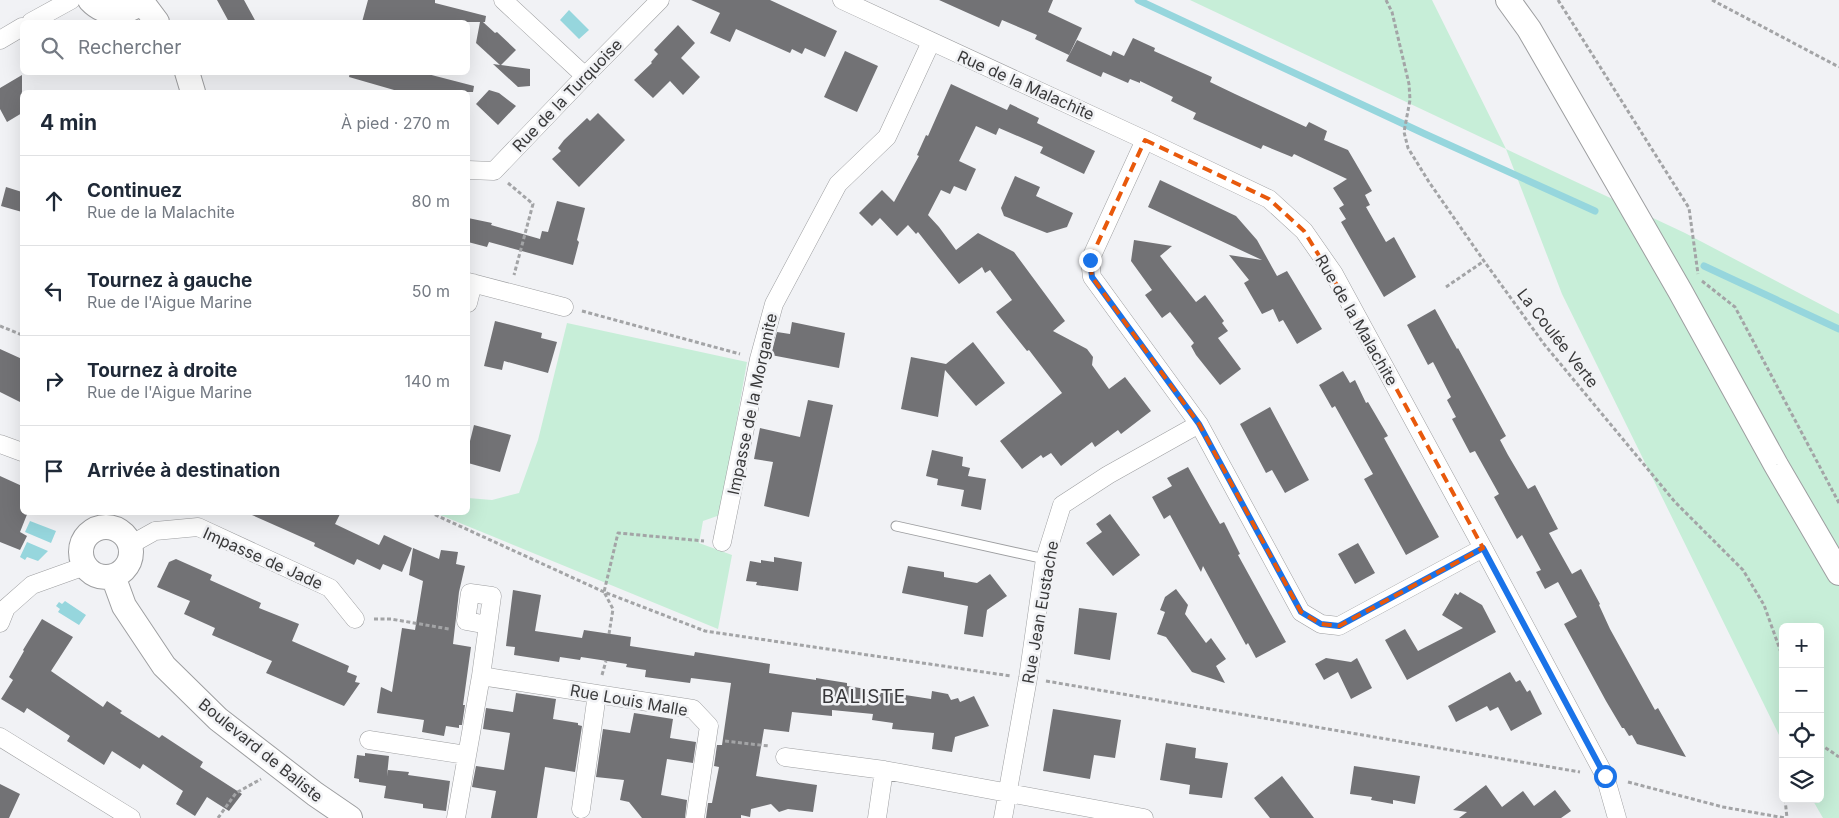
<!DOCTYPE html>
<html lang="fr">
<head>
<meta charset="utf-8">
<style>
  :root { --surface:#fff; --page:#f2f2f3; --text:#1f2937; --muted:#747a83; --line:#e0e1e3 }
  body { margin:0; font-family:Inter,sans-serif; background:var(--page); color:var(--text) }
  .controls { position:absolute; right:15px; bottom:15px; display:grid; overflow:hidden; border-radius:8px; box-shadow:0 5px 20px #0002 }
  .controls button { width:45px; height:45px; display:grid; place-items:center; padding:0; border:0; border-bottom:1px solid var(--line); background:var(--surface); color:var(--text); font:25px sans-serif }
  .stop { position:absolute; width:15px; height:15px; margin:-11px; border:4px solid #1a73e8; border-radius:50%; background:#fff }
  .stop.end { background:#1a73e8; border-color:#fff; box-shadow:0 1px 5px #0008 }
  .list { margin:0; padding:0; list-style:none }
  h2 { display:flex; justify-content:space-between; align-items:center; height:65px; margin:0; padding:0 20px; font-size:21px }
  h2 small { font-size:16px; font-weight:400; color:var(--muted) }
  .list li { display:grid; grid-template-columns:32px 1fr auto; gap:15px; align-items:center; box-sizing:border-box; height:90px; padding:0 20px; border-top:1px solid var(--line) }
  .list b { display:block; font-size:19px; white-space:nowrap }
  .list p { margin:0; font-size:16px; white-space:nowrap; color:var(--muted) }
  .list em { font-size:16px; font-style:normal; color:var(--muted) }
  .icon { flex:none; width:28px; height:28px; fill:none; stroke:currentColor; stroke-width:2; stroke-linecap:round; stroke-linejoin:round }
  .map { position:relative; flex:none; width:1839px; height:818px; overflow:hidden }
  .search { position:absolute; background:var(--surface); box-shadow:0 5px 20px #0002; left:20px; top:20px; width:450px; height:55px; display:flex; align-items:center; gap:12px; box-sizing:border-box; padding:0 18px; border-radius:8px; color:var(--muted); font-size:19px }
  .panel { position:absolute; background:var(--surface); box-shadow:0 5px 20px #0002; left:20px; top:90px; width:450px; height:425px; border-radius:8px }
  .map>svg:first-child { display:block }
</style>
</head>
<body>
<div class="map">
<svg width="1839" height="818" viewBox="0 0 1839 818">
  <rect width="100%" height="100%" fill="#f1f2f5"/>
  <path fill="#c7eed8" d="M1190 0H1432L1506 149 1685 233 1839 314V818H1823L1812 799H1820V627H1783V743L1562 294 1506 149Z
    M567 323 747 362 720 515 703 521 699 543 732 555 718 629 438 514V513L468 512V498L492 500 519 493 538 440Z"/>
  <path fill="#96d6dd" d="M569 10 589 30 579 39 560 20Z
    M30 521 56 531 51 543 25 532Z
    M27 542 48 551 38 561 27 557 25 560 20 557Z
    M65 601 86 615 79 625 58 612 60 609 56 606 59 602 62 604Z"/>
  <g fill="none" stroke-linecap="round" stroke-linejoin="round">
    <path stroke="#96d6dd" stroke-width="7" d="M1138 0 1425 134 1595 211
      M1704 266 1839 329"/>
  </g>
  <path fill="#727275" d="M217 0H244L256 22H229Z
    M368 0H435V3L486 16 485 22H483L495 33 497 32 516 50 501 65 530 69V86L518 87 493 64 500 65 476 43 480 22H362Z
    M691 0H770L837 31 825 57 805 48 802 54 792 49 790 53 736 29 730 42 710 33 720 13Z
    M939 0H1053L1048 12 1082 28 1069 55 1035 39 1037 35 1002 20 999 27Z
    M678 25 695 43 681 58 700 77 683 95 670 81 653 98 634 80 652 63 651 62 658 54 654 50Z
    M1133 38 1155 48 1154 51 1212 77 1210 82 1235 94 1306 127 1309 122 1327 131 1324 140 1348 150 1372 191 1365 195 1370 205 1366 207 1386 242 1394 237 1416 277 1384 297 1341 222 1346 219 1339 208 1344 205 1333 188 1347 179 1294 154 1292 157 1263 145 1261 149 1193 119 1196 113 1171 101 1173 97 1140 81V83L1130 79 1128 83 1103 72 1101 77 1066 61 1077 40 1111 56 1113 51 1124 56Z
    M845 51 878 66 857 112 824 97Z
    M350 72H420L474 86 473 92H401L349 77Z
    M22 75V113L7 122 0 109V88Z
    M951 84 1007 110 1010 104 1039 118 1037 123 1095 151 1084 174 1040 153 1043 147 999 128 996 135 976 126 959 161 976 169 966 191 954 186 950 194 941 190 928 215 939 227 956 250 978 233 1014 252 1065 321 1053 331 1087 349 1093 357 1092 365 1109 389 1125 377 1151 411 1121 434 1118 430 1095 447 1092 442 1061 466 1051 453 1043 458 1041 455 1022 469 1000 441 1062 393 1029 350 1027 351 996 312 1012 300 990 270 985 273 982 267 959 284 918 232 916 234 908 225 897 236 880 218 872 226 859 213 882 190 894 202 919 156 917 155 926 135 928 136Z
    M489 90 499 93 516 106 498 125 476 104Z
    M598 113 625 140 579 187 552 159 561 151 558 148 564 140 587 118 590 121Z
    M1015 176 1040 187 1036 196 1073 213 1067 227 1047 233 1004 216 1001 208Z
    M1160 180 1236 216 1257 240 1277 276 1287 271 1322 329 1297 344 1283 320 1279 322 1273 309 1262 314 1244 283 1249 280 1229 255 1262 260 1148 207Z
    M6 187 22 192V212L1 206Z
    M557 201 585 208 577 240 579 242 573 265 489 242 487 247 468 242V218L492 223 491 225 540 239 542 231 548 232Z
    M1134 240 1172 246 1160 256 1196 302 1205 295 1224 321 1222 323 1228 331 1218 338 1241 369 1220 385 1196 355 1191 346 1194 343 1170 312 1162 318 1145 295 1152 290 1131 261Z
    M1435 309 1457 349 1458 348 1506 436 1500 440 1508 455 1528 489 1535 485 1558 529 1549 533 1572 574 1561 580 1581 569 1600 604 1599 605 1610 629 1655 710 1658 708 1686 757 1637 744 1632 735 1629 736 1624 728H1622L1606 701 1564 624 1577 617 1558 582 1545 589 1536 572 1541 570 1522 535 1517 539 1494 497 1499 494 1475 451 1470 453 1452 419 1456 417 1447 400 1451 397 1433 362 1428 365 1407 325Z
    M495 321 542 333 541 338 557 342 548 373 504 361 502 370 484 366Z
    M792 322 845 333 839 368 771 355 777 332 790 334Z
    M973 342 1005 383 976 406 945 370 938 417 901 409 911 357 946 364Z
    M0 349 22 359V403L0 392Z
    M1343 371 1350 383 1355 380 1366 403 1368 402 1388 436 1384 438 1439 537 1406 555 1364 479 1373 474 1335 406 1332 408 1319 385Z
    M808 400 833 405 809 517 764 506 773 462 754 459 760 428 800 437Z
    M1270 407 1309 480 1285 493 1272 470 1266 473 1240 424Z
    M474 425 511 435 500 472 468 463V449Z
    M932 450 963 457 962 466 970 468 968 476 986 479 981 510 961 506 964 490 937 485 938 479 926 476Z
    M1188 467 1220 524 1224 522 1240 554 1238 555 1286 642 1256 658 1248 643 1246 645 1203 566 1201 572 1170 515 1164 519 1152 497 1172 486 1167 478Z
    M0 476 22 486V512H28L20 532 27 536 20 550 0 542Z
    M245 512H341L335 524 379 545 384 535 412 548 402 572 383 564 380 570 357 559 354 565 314 546 315 543Z
    M1110 514 1140 555 1113 576 1086 543 1102 532 1096 524Z
    M1358 543 1375 573 1355 584 1338 554Z
    M413 548 439 559 441 550 458 552 456 564 465 566 459 592 453 644 471 647 463 705H465L462 725H459V728L446 726 444 736 422 732 424 720 377 713 381 687 392 692 402 628 415 630 423 581 409 575Z
    M774 557 802 562 798 591 756 585 757 582 746 581 750 561 761 563V560L774 562Z
    M176 559 212 575 210 580 261 603 259 608 299 624 292 641 349 666 347 672 357 676 355 682 360 683 344 706 266 673 272 661 212 635 215 628 184 614 190 601 157 587 169 562Z
    M908 566 944 572V577L977 583 990 574 1007 596 987 610 983 637 964 634 968 606 902 593Z
    M1176 589 1188 605 1185 614 1206 643 1211 638 1226 659 1216 666 1225 683 1192 672 1166 637 1157 634 1165 612 1160 610 1165 597Z
    M513 590 541 595 535 631 582 638 584 630 631 637 630 646 694 656 695 652 770 664 769 673 816 680V678L847 683V686L931 699 932 691 948 694 951 700 958 698 960 702 974 696 989 726 955 737 952 752 932 749 934 733 892 729 893 723 872 720 873 714 832 710V716L792 712 789 732 764 729 756 776 817 785 813 812 788 809 779 812 771 804 751 809 750 817 741 815V818H706L708 803H712L719 767 714 766 717 745H722L731 683 691 678 690 683 645 677 646 670 626 667 627 664 581 657 580 660 560 657 559 662 514 655 515 647 506 646Z
    M1460 592 1482 605 1496 632 1407 680 1385 640 1405 629 1418 651 1463 628 1442 615 1455 593 1458 595Z
    M1079 608 1117 613 1110 660 1074 654Z
    M42 619 73 637 51 671 103 707 107 701 122 711 120 713 159 738 162 735 203 762 200 767 242 794 229 811 207 797 195 816 176 804 183 791 143 764 140 769 112 751 104 765 67 741 70 736 27 708 24 713 1 699 13 680 9 677 24 651 23 650Z
    M1326 658 1351 662 1357 658 1372 688 1351 699 1338 672 1324 680 1315 664Z
    M1510 672 1516 682 1520 680 1527 692 1530 690 1542 714 1511 731 1498 707 1490 711 1487 706 1456 722 1448 706Z
    M516 693 556 699 553 719 578 723V725L582 726 575 772 545 767 537 818H491L496 791 472 787 476 766 504 770 510 733 483 729 486 708 513 712Z
    M1053 709 1121 720 1115 758 1094 755 1090 779 1043 771Z
    M634 713 673 719 670 738 696 742 693 763 667 759 661 795 687 800 685 818H642L629 802 620 800 624 780 596 777 603 729 630 733Z
    M1166 743 1196 748 1195 758 1228 763 1222 798 1189 794 1190 785 1160 780Z
    M365 753 389 756 387 776 388 770 409 772 408 775 450 781 446 811 423 808V804L384 798 386 786 359 782V779L354 778 357 755 365 756Z
    M1354 766 1420 776 1415 804 1393 800V804L1371 800 1372 797 1350 794Z
    M1282 776 1314 818H1270L1254 798Z
    M0 784 20 794 9 818H0Z
    M1486 785 1502 807 1523 791 1534 806 1555 790 1571 811 1561 818H1459L1467 812 1453 810Z"/>
  <g fill="none" stroke-linecap="round" stroke-linejoin="round">
    <defs>
      <path id="lane" d="M896 526 1045 559"/>
      <path id="street" d="M503 0 585 76
        M842 0 1145 140 1269 199 1304 231 1334 274 1483 548 1605 776 1617 818
        M31 22 71 0
        M0 40 22 27
        M1145 140 1090 260 1092 277 1199 424 1301 612 1321 624 1339 626 1483 548
        M468 170 494 171 585 76 660 0
        M468 282 564 307
        M468 303 473 283
        M0 444 22 452
        M722 542 759 359 774 304 838 184 887 137 931 42
        M130 545 155 531 198 527 330 588 355 619
        M0 623 6 608 32 585 85 566
        M481 676 492 596 470 593 466 621 488 625
        M0 737 131 818
        M369 740 466 755
        M785 757 884 770 1144 818
        M581 809 597 694
        M456 818 481 676 693 709 709 726 695 818
        M877 818 884 770
        M1003 818 1028 678 1045 559 1062 505 1108 475 1199 424"/>
      <path id="secondary" d="M90 0C105 16 128 15 143 0
        M1508 0 1529 29 1680 291 1776 465 1839 573
        M142 2 157 22
        M187 72 193 92
        M81 552a25 25 0 1 1 50 0a25 25 0 1 1-50 0Z
        M113 576 124 606 164 666 218 719 315 794 350 818"/>
    </defs>
    <use href="#lane" stroke="#9d9ea0" stroke-width="11"/>
    <use href="#street" stroke="#9d9ea0" stroke-width="19"/>
    <use href="#secondary" stroke="#9d9ea0" stroke-width="26"/>
    <path stroke="#a3a4a6" stroke-width="3" stroke-dasharray="4 2.5" stroke-linecap="butt" d="M1386 0 1392 12 1409 84 1410 100 1404 132 1408 148 1429 182 1484 261 1544 344 1675 502 1743 570 1764 605 1783 658
      M1558 0 1689 208 1698 274
      M1712 0 1839 67
      M508 183 533 204 514 275
      M1702 281 1735 307 1839 503
      M1446 287 1484 261
      M582 311 740 354
      M0 326 22 335
      M429 512 604 592 705 631 1011 676
      M374 619H391L449 629
      M609 634 613 609 604 592 618 533 704 541
      M602 675 606 661
      M1046 681 1580 772
      M725 741 769 746
      M1820 744 1839 757
      M1628 782 1723 807 1785 818
      M1785 799 1787 818
      M218 818 236 793 261 779"/>
    <use href="#lane" stroke="#fff" stroke-width="9"/>
    <use href="#street" stroke="#fff" stroke-width="18"/>
    <use href="#secondary" stroke="#fff" stroke-width="24"/>
  </g>
  <g fill="none" stroke-linecap="round" stroke-linejoin="round">
    <path stroke="#1a73e8" stroke-width="6" d="M1090 260 1092 277 1199 424 1301 612 1321 624 1339 626 1483 548 1605 776"/>
  </g>
  <path fill="none" stroke="#e8590c" stroke-width="4" stroke-dasharray="10 6" stroke-linejoin="round" d="M1145 140 1269 199 1304 231 1365 331 1483 548 1339 626 1321 624 1301 612 1199 424 1092 277 1090 260Z"/>
  <g text-anchor="middle" dominant-baseline="central" stroke-width="5" stroke-linejoin="round" paint-order="stroke">
    <g font-size="16" fill="#39393a" stroke="#f1f2f5">
      <text transform="translate(1026 85) rotate(24)">Rue de la Malachite</text>
      <text transform="translate(567 95) rotate(-46)">Rue de la Turquoise</text>
      <text transform="translate(1357 320) rotate(60)">Rue de la Malachite</text>
      <text transform="translate(1558 338) rotate(52)">La Coulée Verte</text>
      <text transform="translate(752 404) rotate(-78)">Impasse de la Morganite</text>
      <text transform="translate(263 558) rotate(24)">Impasse de Jade</text>
      <text transform="translate(1040 612) rotate(-80)">Rue Jean Eustache</text>
      <text transform="translate(629 700) rotate(10)">Rue Louis Malle</text>
      <text transform="translate(261 750) rotate(39)">Boulevard de Baliste</text>
    </g>
    <g font-size="19" letter-spacing="1" fill="#37373a" stroke="#f1f2f5">
      <text x="864" y="696">BALISTE</text>
    </g>
  </g>
</svg>
<div class="controls">
<button>+</button>
<button>−</button>
<button><svg class="icon" aria-label="locate" viewBox="0 0 24 24"><circle cx="12" cy="12" r="6"/><path d="M12 2v4M12 18v4M2 12h4M18 12h4"/></svg></button>
<button><svg class="icon" aria-label="layers" viewBox="0 0 24 24"><path d="M12 4l9 5-9 5-9-5zM3 14l9 5 9-5"/></svg></button>
</div>
<div class="stop" style="left:1605px;top:776px"></div>
<div class="stop end" style="left:1090px;top:260px"></div>
<div class="search"><svg class="icon" aria-label="search" viewBox="0 0 24 24"><circle cx="10" cy="10" r="6"/><path d="M15 15l6 6"/></svg>Rechercher</div>
<section class="panel">
<h2>4 min<small>À pied · 270 m</small></h2>
<ul class="list">
<li><svg class="icon" aria-label="ahead" viewBox="0 0 24 24"><path d="M12 20V5M6 11l6-6 6 6"/></svg><div><b>Continuez</b><p>Rue de la Malachite</p></div><em>80 m</em></li>
<li><svg class="icon" aria-label="left" viewBox="0 0 24 24"><path d="M17 20v-9H6M10 6l-5 5 5 5"/></svg><div><b>Tournez à gauche</b><p>Rue de l'Aigue Marine</p></div><em>50 m</em></li>
<li><svg class="icon" aria-label="right" viewBox="0 0 24 24"><path d="M7 20v-9h11M14 6l5 5-5 5"/></svg><div><b>Tournez à droite</b><p>Rue de l'Aigue Marine</p></div><em>140 m</em></li>
<li><svg class="icon" aria-label="arrive" viewBox="0 0 24 24"><path d="M6 21V4h12l-3 4 3 4H6"/></svg><div><b>Arrivée à destination</b></div></li>
</ul>
</section>
</div>
</body>
</html>
